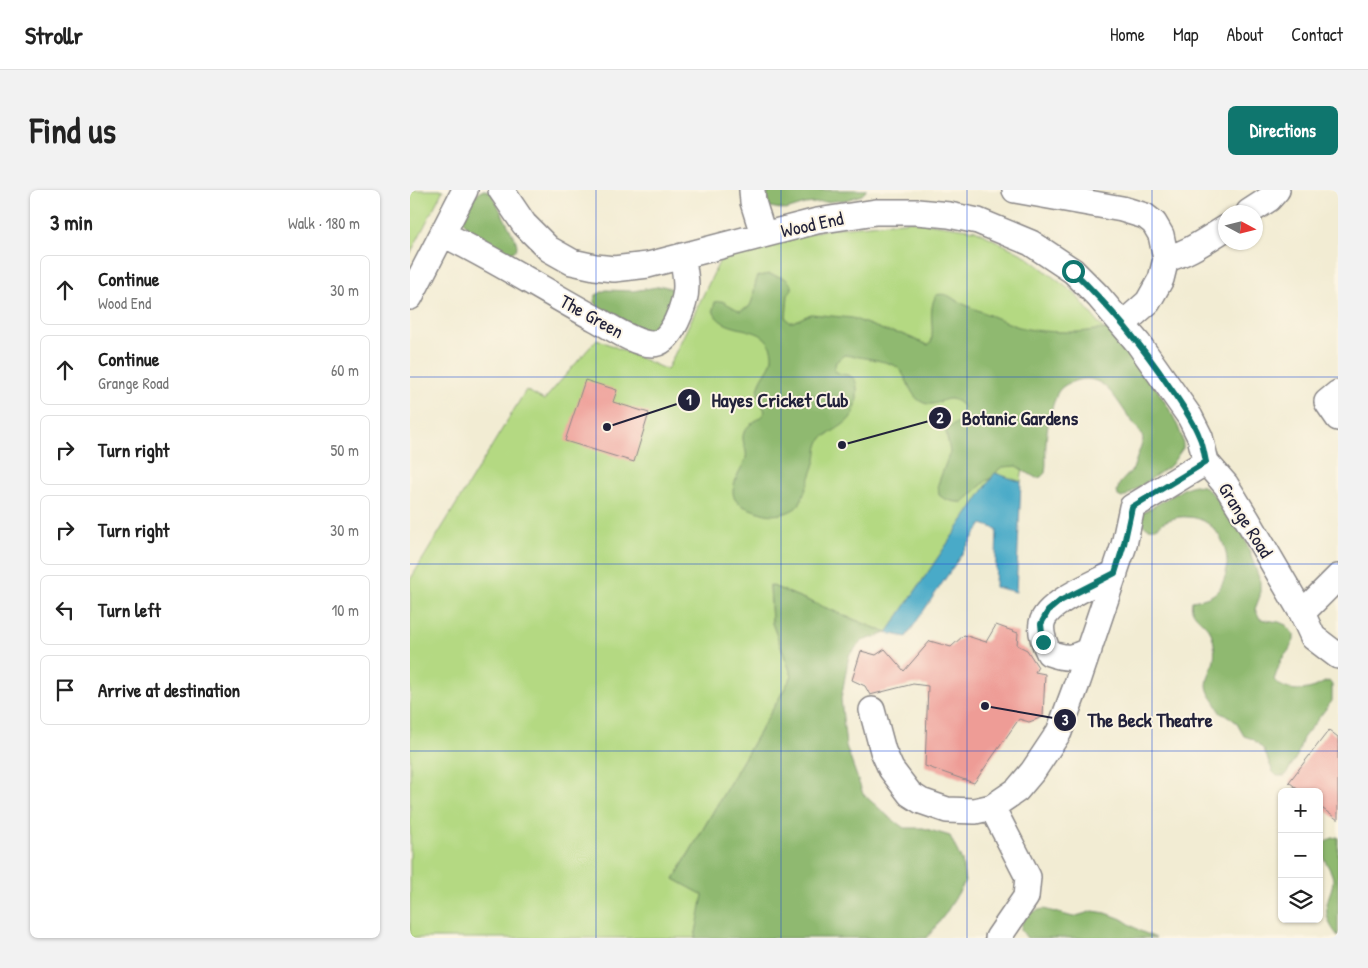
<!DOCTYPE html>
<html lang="en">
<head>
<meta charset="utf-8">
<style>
  :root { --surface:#fff; --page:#f2f2f2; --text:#222; --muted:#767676; --line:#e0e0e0; --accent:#0f766e }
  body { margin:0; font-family:"Patrick Hand",sans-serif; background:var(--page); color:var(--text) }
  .controls { position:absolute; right:15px; bottom:15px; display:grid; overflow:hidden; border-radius:8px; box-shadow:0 1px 4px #0004 }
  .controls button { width:45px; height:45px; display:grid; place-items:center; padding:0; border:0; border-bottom:1px solid var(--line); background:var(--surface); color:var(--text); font:25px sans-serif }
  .compass { position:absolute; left:808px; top:15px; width:45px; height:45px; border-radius:50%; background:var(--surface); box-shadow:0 1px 4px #0004; rotate:97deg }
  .stop { position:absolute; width:15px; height:15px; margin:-11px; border:4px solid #0f766e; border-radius:50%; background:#fff }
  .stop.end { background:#0f766e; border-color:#fff; box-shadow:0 1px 5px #0008 }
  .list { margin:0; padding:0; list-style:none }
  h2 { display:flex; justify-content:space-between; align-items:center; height:65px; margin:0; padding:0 20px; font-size:21px }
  h2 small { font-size:16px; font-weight:400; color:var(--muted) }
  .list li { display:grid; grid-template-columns:32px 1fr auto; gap:15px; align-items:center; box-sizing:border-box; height:70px; margin:0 10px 10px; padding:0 10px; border:1px solid var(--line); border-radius:8px }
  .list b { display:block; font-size:19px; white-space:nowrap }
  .list p { margin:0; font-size:16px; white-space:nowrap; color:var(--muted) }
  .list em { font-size:16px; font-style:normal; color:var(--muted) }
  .icon { flex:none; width:28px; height:28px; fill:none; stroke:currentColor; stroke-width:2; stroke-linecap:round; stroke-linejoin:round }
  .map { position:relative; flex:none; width:928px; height:748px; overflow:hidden; border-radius:8px }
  header { display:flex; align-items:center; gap:30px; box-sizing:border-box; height:70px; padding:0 25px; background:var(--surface); border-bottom:1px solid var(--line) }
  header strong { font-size:24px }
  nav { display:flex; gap:28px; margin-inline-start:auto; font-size:18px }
  .intro { display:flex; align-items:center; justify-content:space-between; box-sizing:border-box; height:120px; padding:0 30px }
  h1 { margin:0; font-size:35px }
  .button { padding:12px 22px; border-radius:8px; background:var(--accent); color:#fff; font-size:18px; font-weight:700 }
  main { display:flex; gap:30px; padding:0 30px }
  aside { flex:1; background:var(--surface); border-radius:8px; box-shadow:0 1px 4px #0004 }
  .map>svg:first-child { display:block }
</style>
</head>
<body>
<header>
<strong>Strollr</strong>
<nav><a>Home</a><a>Map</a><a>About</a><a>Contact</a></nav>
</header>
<div class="intro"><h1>Find us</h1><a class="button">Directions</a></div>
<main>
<aside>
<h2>3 min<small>Walk · 180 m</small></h2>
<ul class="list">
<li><svg class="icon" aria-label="ahead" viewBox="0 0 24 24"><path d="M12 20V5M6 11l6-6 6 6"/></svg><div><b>Continue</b><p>Wood End</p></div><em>30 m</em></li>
<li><svg class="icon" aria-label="ahead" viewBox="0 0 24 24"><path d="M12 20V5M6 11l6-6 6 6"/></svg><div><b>Continue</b><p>Grange Road</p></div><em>60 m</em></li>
<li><svg class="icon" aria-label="right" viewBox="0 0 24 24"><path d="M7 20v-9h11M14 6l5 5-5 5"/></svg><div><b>Turn right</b></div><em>50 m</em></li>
<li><svg class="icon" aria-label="right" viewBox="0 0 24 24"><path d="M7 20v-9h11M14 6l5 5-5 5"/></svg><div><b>Turn right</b></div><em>30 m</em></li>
<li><svg class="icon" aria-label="left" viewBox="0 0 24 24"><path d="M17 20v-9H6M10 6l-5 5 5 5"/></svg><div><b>Turn left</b></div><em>10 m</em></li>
<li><svg class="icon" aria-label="arrive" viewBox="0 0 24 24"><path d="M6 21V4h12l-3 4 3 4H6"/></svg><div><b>Arrive at destination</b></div></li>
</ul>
</aside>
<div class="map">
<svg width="928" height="748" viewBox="0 0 928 748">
  <rect width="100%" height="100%" fill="#fcf5e5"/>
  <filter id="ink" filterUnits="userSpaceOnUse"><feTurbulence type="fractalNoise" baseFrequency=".02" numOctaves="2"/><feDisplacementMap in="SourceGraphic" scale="10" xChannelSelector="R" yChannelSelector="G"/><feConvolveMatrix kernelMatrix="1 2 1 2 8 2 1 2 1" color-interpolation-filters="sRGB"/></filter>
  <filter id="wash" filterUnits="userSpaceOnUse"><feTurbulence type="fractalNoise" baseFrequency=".0096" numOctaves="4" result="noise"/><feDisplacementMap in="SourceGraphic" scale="20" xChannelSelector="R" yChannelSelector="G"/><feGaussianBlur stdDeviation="1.12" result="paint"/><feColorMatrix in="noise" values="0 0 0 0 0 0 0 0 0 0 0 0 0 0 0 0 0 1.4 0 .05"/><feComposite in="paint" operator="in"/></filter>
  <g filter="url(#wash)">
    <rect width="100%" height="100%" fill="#f2ecd3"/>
    <path fill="#b4d982" stroke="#6b7e5e" d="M0 0H33L0 64Z
      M502 31 565 40 616 66 665 104 708 157 661 165 619 230 611 292 585 283 477 443 360 395 362 433 382 486 264 689 294 705 285 748H0V390L116 200 134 210 187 149 257 180 312 66 417 39Z"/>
    <path fill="#8fb970" stroke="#586e56" d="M74 0 81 2 106 51C107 55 108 59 104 61 94 69 81 53 74 47 69 43 61 42 57 37 56 36 54 30 53 30 58 19 62 4 74 0Z
      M359 0H457L452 5 436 10 395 14 376 20 360 17 357 7Z
      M359 84 375 88 382 95V99L378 105 376 128 379 132H383L401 124 442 128 476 141 492 144 518 155 521 153C525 136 517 122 526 105 530 104 533 104 537 105 542 107 546 111 551 113 567 120 584 127 601 134 618 142 647 142 666 142 677 142 695 137 704 141 722 167 775 229 773 258L761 275 716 306 712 308 708 306 707 301 710 293 723 279 733 250 732 245C728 238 723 233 718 226 704 206 691 180 662 192 654 195 648 199 646 207 640 221 637 237 636 252 635 262 637 273 635 283L631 287 626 288 606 276 593 277 589 279 583 287 576 291 553 312C546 313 534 310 529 305L528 294 540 262 536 242 539 238 552 229 553 216C536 199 531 219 514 213 499 208 499 187 487 177 480 171 444 166 434 165L426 172 424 180C430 186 439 183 444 189 448 194 447 201 447 208 445 230 435 233 419 244 416 246 414 246 412 248 407 254 407 263 406 270 404 277 392 312 388 316 380 324 363 327 352 323 327 315 315 311 329 282 331 278 334 273 336 268 338 259 330 251 334 242 339 232 351 230 355 221 352 215 348 209 348 202 349 182 371 176 358 152 347 134 310 144 303 120L305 112 312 111 330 121 339 117C345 108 343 96 348 86Z
      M253 96 260 98 264 101C260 118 256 140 235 142L188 117 184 110 186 105 196 100 223 101Z
      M784 295 793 296 804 305 820 322 832 341 850 391V406L845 419 850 429 869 432 876 435 884 445V450L879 460 871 470 864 490C874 501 891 502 905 497 910 495 913 492 919 491L922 495V511L893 548 887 566 875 586H867L863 582 854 560 843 549 834 546 826 532 818 526 810 523C808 513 798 506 797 496 797 489 800 483 802 477 806 467 805 452 801 443 795 431 778 425 782 411 794 409 805 407 811 396 827 369 810 327 777 327 769 326 761 329 754 332 751 334 748 338 745 338 738 340 732 334 728 330L729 325 775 298Z
      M360 395 477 443 452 451 439 465 431 509 436 556 453 604 479 627 494 638H513L540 646 552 671 555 692 536 723 517 748H285L293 705 264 689 382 486 362 433Z
      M928 647V746C917 733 914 721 919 706 921 700 923 696 923 690 923 680 909 666 912 657 915 650 921 648 928 647Z
      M634 719 663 727 683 721 696 723 712 729 730 741 746 748H617L611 740C611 726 622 721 634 719Z"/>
    <path fill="#49aac8" stroke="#366682" d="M585 283 611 292 606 402 585 397 587 339 572 334 496 447 477 443Z"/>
    <g id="blocks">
      <path fill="#ee9c96" d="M175 190 207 200 203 212 239 223 224 272 155 251Z
        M586 435 608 443 607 455 617 460 628 477 625 482 635 484 633 527 619 532 609 529 564 593 515 576 518 496 503 494 460 505 455 496 442 490 451 461 466 465 475 459 494 481 520 451 541 457 554 445 576 452Z
        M919 540 928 547V630L909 616V602H891L879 592Z"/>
    </g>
  </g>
  <g filter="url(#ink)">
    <use href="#blocks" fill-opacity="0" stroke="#8a8787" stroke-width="1"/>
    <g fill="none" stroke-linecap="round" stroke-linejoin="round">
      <defs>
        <path id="minor" d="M91 0 114 34 139 59 162 72 185 77 204 79 238 75 407 31 466 22H507L539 25 568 31 621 53 663 81 688 106 728 153 780 227 790 247 796 272 816 295 837 329 892 423 903 447 928 466
          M342 0 343 12 353 44
          M605 0 712 19 735 26 744 33 751 45 756 69 751 89 738 112 713 134
          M839 22 859 9 867 0
          M33 44C86 70 135 101 186 129 201 137 225 154 242 154 262 154 276 113 276 96 276 86 274 76 272 66
          M756 69C779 63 796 50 816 38
          M0 107 55 0
          M928 203 917 212 928 228
          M892 423 928 387
          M679 460C663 469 656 469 639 463 635 455 630 443 632 433 636 413 686 393 705 383
          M462 520 473 561 481 579 500 604 511 611 537 620 565 621 582 617 607 600 623 581 649 542 668 491 714 355 722 317 796 272
          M582 617 618 687 616 707 588 748"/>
      </defs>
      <use href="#minor" stroke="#8a8787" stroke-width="28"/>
      <use href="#minor" stroke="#fff" stroke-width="25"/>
    </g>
  </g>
  <g fill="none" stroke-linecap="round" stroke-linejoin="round" filter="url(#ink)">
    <path stroke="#0f766e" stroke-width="6" d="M633 452 631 434 638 421 650 411 705 383 714 354 722 317 796 272C794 263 793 254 789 246 782 228 770 212 759 196 731 154 699 116 663 81"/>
  </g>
  <path fill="none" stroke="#1d4ed8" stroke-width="1" stroke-opacity="0.55" d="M186 0V748M371 0V748M557 0V748M742 0V748M0 187H928M0 374H928M0 561H928"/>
  <g text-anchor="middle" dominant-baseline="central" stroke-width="4" stroke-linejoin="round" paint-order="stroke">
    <g font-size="19" fill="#22223b" stroke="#fcf5e5">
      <text transform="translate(402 34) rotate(-12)">Wood End</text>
      <text transform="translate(182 126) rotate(29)">The Green</text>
      <text transform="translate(836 330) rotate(58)">Grange Road</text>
    </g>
  </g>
  <path fill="none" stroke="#22223b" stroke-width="2" d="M197 237L279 210M432 255L530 228M575 516L655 530"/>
  <g fill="#22223b" stroke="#fcf5e5" stroke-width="2">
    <circle cx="197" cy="237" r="5"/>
    <circle cx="432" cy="255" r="5"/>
    <circle cx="575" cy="516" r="5"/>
    <circle cx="279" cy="210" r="12"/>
    <circle cx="530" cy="228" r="12"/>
    <circle cx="655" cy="530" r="12"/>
  </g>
  <g font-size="15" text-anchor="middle" font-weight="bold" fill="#fff">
    <text x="279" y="215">1</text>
    <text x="530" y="233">2</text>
    <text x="655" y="535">3</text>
  </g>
  <g font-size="20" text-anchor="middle" font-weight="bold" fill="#22223b" stroke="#fcf5e5" stroke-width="4" stroke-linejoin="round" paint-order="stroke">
    <text x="370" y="217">Hayes Cricket Club</text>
    <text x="610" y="235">Botanic Gardens</text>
    <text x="740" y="537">The Beck Theatre</text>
  </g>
</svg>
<div class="controls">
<button>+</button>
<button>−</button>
<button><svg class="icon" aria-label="layers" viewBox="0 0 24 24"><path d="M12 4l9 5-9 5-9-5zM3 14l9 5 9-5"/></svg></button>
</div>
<svg class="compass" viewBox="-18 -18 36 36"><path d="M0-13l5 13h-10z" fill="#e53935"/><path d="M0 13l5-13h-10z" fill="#767676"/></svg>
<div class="stop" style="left:663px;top:81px"></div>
<div class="stop end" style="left:633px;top:452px"></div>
</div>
</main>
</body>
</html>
